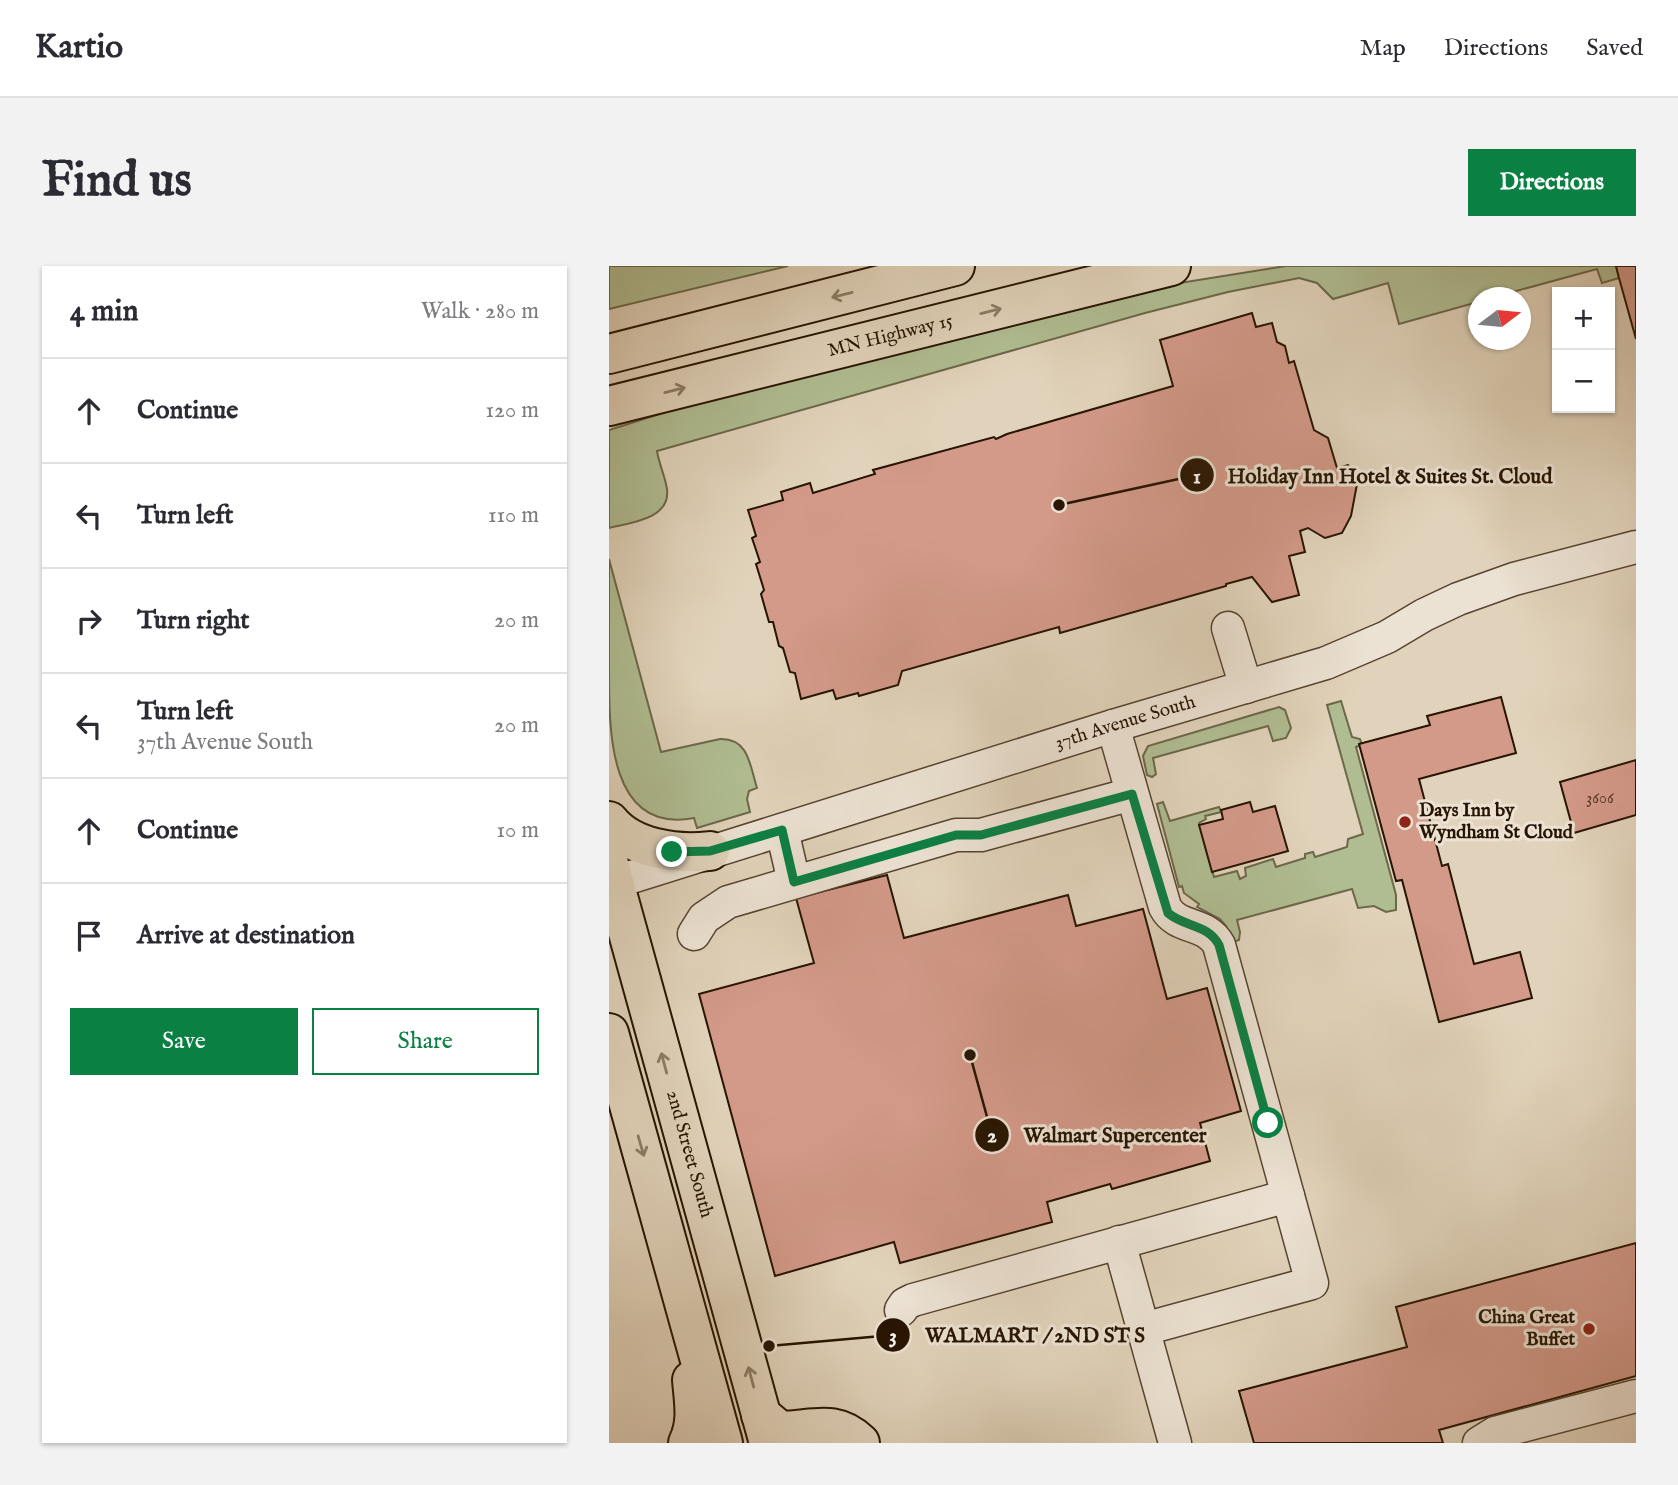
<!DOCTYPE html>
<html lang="en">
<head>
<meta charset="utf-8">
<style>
  :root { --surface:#fff; --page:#f2f2f3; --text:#2b2b33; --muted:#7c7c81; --line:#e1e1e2; --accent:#0b8043 }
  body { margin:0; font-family:"IM FELL English",serif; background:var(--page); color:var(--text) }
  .controls { position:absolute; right:21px; top:21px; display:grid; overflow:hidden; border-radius:0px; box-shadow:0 2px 5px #0004 }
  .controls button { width:63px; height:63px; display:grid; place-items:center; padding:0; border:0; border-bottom:2px solid var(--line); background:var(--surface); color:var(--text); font:35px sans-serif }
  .compass { position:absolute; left:859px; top:21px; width:63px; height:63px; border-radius:50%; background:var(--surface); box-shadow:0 2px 5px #0004; rotate:74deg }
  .stop { position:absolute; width:21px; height:21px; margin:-16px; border:5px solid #0b8043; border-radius:50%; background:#fff }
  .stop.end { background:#0b8043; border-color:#fff; box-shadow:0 2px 7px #0008 }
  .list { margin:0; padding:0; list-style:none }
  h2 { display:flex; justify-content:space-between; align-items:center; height:91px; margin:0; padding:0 28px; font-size:30px }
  h2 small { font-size:23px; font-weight:400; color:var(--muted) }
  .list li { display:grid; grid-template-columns:46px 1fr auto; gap:21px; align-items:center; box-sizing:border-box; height:105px; padding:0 28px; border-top:2px solid var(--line) }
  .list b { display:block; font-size:26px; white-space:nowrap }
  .list p { margin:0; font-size:23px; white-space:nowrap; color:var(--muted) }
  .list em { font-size:23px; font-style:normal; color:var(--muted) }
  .actions { display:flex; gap:14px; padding:21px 28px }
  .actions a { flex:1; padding:16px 0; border:2px solid var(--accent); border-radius:0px; text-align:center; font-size:24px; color:var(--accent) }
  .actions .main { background:var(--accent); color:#fff }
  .icon { flex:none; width:38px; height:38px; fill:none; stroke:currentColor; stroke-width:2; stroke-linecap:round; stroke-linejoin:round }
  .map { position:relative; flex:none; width:1027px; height:1177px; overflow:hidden; border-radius:0px }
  header { display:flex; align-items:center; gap:42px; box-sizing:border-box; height:98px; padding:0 35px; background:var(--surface); border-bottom:2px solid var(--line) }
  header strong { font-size:33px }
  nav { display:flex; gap:38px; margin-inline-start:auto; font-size:24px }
  .intro { display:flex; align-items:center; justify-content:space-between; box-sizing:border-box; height:168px; padding:0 42px }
  h1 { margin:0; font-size:49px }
  .button { padding:18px 32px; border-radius:0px; background:var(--accent); color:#fff; font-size:24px; font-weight:700 }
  main { display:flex; gap:42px; padding:0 42px }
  aside { flex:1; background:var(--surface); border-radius:0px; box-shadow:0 2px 5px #0004 }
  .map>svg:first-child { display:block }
</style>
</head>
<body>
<header>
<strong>Kartio</strong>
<nav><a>Map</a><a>Directions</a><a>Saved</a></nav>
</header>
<div class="intro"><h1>Find us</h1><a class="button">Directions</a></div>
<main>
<aside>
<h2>4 min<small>Walk · 280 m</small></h2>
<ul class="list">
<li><svg class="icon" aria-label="ahead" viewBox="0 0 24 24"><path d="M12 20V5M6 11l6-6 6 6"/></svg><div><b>Continue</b></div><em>120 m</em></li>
<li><svg class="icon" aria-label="left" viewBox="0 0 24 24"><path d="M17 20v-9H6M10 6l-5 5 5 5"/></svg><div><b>Turn left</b></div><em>110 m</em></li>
<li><svg class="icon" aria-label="right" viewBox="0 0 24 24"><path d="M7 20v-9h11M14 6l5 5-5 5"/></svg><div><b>Turn right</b></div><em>20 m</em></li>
<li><svg class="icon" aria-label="left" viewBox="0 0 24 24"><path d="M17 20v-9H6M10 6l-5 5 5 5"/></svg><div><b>Turn left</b><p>37th Avenue South</p></div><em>20 m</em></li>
<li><svg class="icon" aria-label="ahead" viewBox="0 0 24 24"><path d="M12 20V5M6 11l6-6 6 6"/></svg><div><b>Continue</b></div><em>10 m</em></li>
<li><svg class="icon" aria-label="arrive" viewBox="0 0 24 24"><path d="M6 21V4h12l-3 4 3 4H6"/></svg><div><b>Arrive at destination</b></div></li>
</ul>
<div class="actions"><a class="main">Save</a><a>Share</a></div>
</aside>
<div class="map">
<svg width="1027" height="1177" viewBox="0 0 1027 1177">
  <rect width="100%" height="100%" fill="#e1d3bb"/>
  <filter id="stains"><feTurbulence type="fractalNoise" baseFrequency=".00286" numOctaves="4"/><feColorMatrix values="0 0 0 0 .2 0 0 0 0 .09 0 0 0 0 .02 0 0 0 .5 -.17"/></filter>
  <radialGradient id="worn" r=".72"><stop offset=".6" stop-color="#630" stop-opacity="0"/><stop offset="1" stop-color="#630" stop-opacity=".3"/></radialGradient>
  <path fill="#b0bd92" stroke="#6c684a" stroke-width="2" d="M0 0H179L0 43Z
    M677 0H1007L1010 12 993 17 988 3 885 31 870 32 869 36 790 58 779 17 724 33 708 17 690 12 619 26 536 47 48 185C50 198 56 210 58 223 62 253 21 257 0 262V164L117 127 552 20Z
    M0 293 52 486 111 473C140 472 141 500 148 522L140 525 138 533 141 546 88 562 85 552C0 568 0 466 0 405 0 368 0 330 0 293Z
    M732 435 743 471 751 473 753 479 747 481 787 629V644L777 646 765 640 749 642 743 623 628 654 631 666 630 674 624 676 617 660 611 653 588 641 590 638 575 627 573 620 570 621 548 538 554 536 561 555 610 541 612 546 596 550 597 553 590 557 605 611 628 605 631 613 637 610 636 602 664 593 667 601 696 592V588L704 586 706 591 738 581 739 573 754 568 718 439Z
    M670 441 676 444 682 462 677 472 664 475 659 460 544 492 547 508 543 511 538 509 534 490 539 480Z"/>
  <path fill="#d39989" stroke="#271401" stroke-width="2" d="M1007 0H1027V73L1010 12Z
    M643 47 647 61 663 57 668 76 676 80 680 97 685 95 705 164 719 172 728 202 739 199 743 202 748 218 742 250 733 267 716 272 699 262 691 265 696 286 680 290 690 329 663 336 643 311 617 318V320L451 367 450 361 293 405 289 419 250 430 249 427 227 433 224 424 192 433 186 407 181 406 174 382 170 380 164 356H160L152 328 155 324 147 298 151 296 143 272 147 270 139 244 174 234 172 226 201 217 204 227 266 208 264 204 385 171 387 173 398 168 564 120 551 74Z
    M892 431 907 487 810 513 833 600 839 598 865 698 911 686 923 732 830 756 793 614 787 615 750 478 821 459 818 450Z
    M1027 494V549L965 567 951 516Z
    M641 536 644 546 666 540 679 585 603 606 590 559 614 553 612 544Z
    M278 609 295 672 459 629 467 660 534 643 558 733 598 722 632 845 591 857 601 895 503 923 501 918 438 936 443 956 291 997 285 976 166 1010 90 728 205 697 187 632Z
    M1027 977V1110L830 1164 834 1177H645L630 1125 798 1081 787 1041Z"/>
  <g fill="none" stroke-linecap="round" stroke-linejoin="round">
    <defs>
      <g id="minor">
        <path d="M619 362 637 421"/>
        <path d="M504 460 556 641C568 664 597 655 610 679L703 1017 535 1063"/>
        <path d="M173 564 185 616"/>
        <path id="s1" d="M0 618 504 460 717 397 778 371 815 349 849 333 905 313 1027 281"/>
        <path d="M85 668 95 652 119 636 347 569H372L523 528"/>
        <path d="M510 976 566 1177"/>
        <path d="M292 1044 296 1038 304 1034 679 930"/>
        <path d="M870 1177 886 1167 1027 1130"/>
      </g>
      <g id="major">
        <path d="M0 555C22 583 68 589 101 585"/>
        <path id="s2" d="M0 598 160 1177"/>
        <path d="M0 767 114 1177"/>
        <path d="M152 1149 171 1165C203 1165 225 1152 251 1177"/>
        <path d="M79 1177C89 1156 85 1137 83 1114"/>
      </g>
      <g id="highway">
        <path d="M0 88 346 0"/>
        <path id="s3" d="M0 140 562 0"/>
      </g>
    </defs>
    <use href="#minor" stroke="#564430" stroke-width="35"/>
    <use href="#major" stroke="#271401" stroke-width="42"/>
    <use href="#highway" stroke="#271401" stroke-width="42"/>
    <use href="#minor" stroke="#ece2d3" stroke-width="32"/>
    <use href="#major" stroke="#e1d3bb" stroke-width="38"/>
    <use href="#highway" stroke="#e1d3bb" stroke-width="38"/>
  </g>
  <defs><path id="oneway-shaft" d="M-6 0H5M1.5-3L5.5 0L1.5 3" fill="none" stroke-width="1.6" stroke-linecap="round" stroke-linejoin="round" transform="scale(1.75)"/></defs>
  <g stroke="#8d7d67">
    <use href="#oneway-shaft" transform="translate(233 29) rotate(166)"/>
    <use href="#oneway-shaft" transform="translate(382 45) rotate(-14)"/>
    <use href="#oneway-shaft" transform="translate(66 124) rotate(-14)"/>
    <use href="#oneway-shaft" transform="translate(55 797) rotate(-105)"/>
    <use href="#oneway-shaft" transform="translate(32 880) rotate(74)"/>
    <use href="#oneway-shaft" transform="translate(142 1111) rotate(-105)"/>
  </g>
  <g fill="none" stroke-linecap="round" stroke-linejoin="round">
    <path stroke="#0b8043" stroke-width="9" d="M63 586 101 585 173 564 185 616 347 569H372L523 528 559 647C575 661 599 658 610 679L659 857"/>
  </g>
  <g fill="#8f2418" stroke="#ece2d3" stroke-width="2.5">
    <circle cx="796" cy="556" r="7"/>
    <circle cx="980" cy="1063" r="7"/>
  </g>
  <g text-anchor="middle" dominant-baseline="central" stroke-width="6" stroke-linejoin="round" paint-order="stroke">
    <g font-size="16" fill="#523523">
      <text x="991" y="533">3606</text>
    </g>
    <g font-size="19" fill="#271401" stroke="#ece2d3">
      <text stroke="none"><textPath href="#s3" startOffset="290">MN Highway 15</textPath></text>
      <text stroke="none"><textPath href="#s1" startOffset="541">37th Avenue South</textPath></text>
      <text stroke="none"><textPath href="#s2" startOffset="301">2nd Street South</textPath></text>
    </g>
    <g font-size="19" font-weight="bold" fill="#271401" stroke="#ece2d3" text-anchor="start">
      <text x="810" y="545">Days Inn by<tspan x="810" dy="22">Wyndham St Cloud</tspan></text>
      <text x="966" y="1052" text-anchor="end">China Great<tspan x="966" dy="22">Buffet</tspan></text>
    </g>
  </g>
  <path fill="none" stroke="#271401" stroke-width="2.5" d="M450 239L588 209M361 789L383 869M160 1080L284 1069"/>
  <g fill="#271401" stroke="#ece2d3" stroke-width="2.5">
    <circle cx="450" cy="239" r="7"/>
    <circle cx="361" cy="789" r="7"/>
    <circle cx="160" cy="1080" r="7"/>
    <circle cx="588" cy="209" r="18"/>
    <circle cx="383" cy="869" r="18"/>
    <circle cx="284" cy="1069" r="18"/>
  </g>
  <g font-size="21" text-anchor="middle" font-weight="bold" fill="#fff">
    <text x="588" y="217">1</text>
    <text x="383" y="876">2</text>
    <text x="284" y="1076">3</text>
  </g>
  <g font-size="21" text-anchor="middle" font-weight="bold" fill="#271401" stroke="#ece2d3" stroke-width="6" stroke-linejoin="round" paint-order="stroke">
    <text x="781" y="217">Holiday Inn Hotel &amp; Suites St. Cloud</text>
    <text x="506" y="876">Walmart Supercenter</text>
    <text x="426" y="1076">WALMART / 2ND ST S</text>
  </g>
  <rect width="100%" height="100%" filter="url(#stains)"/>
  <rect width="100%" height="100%" fill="url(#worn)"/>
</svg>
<div class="controls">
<button>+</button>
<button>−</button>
</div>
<svg class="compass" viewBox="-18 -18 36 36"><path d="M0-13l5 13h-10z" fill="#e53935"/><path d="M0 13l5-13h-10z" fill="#7c7c81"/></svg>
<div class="stop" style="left:659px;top:857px"></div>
<div class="stop end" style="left:63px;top:586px"></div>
</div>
</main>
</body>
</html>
